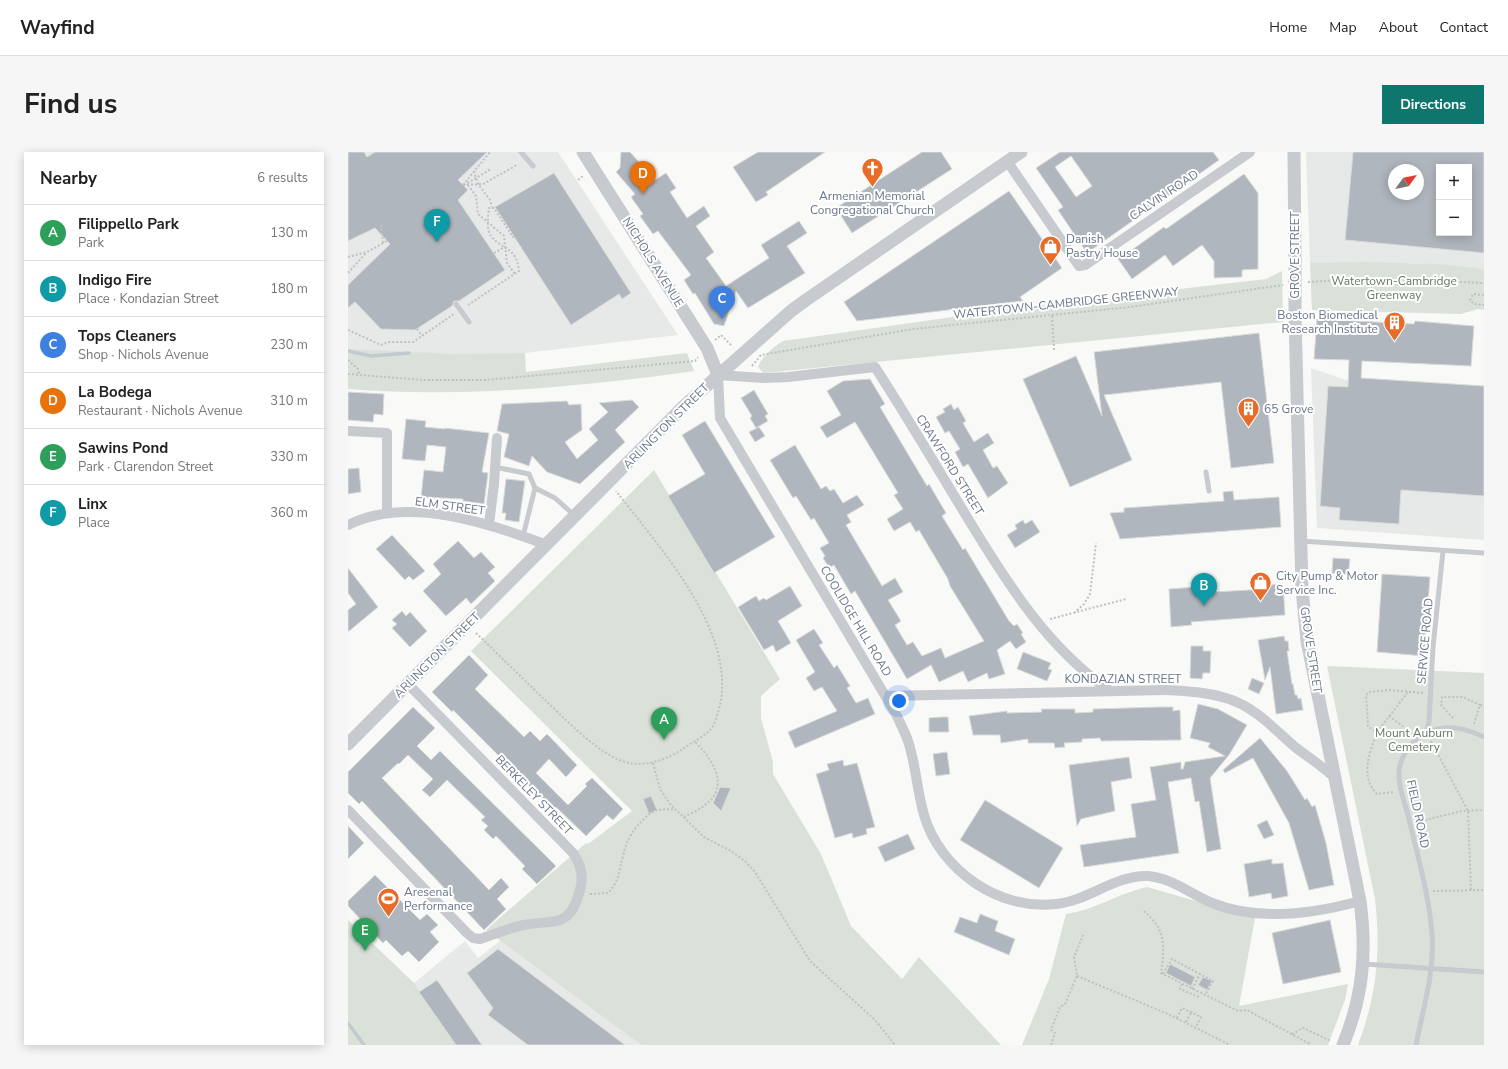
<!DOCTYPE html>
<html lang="en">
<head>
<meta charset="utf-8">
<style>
  :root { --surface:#fff; --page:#f6f6f6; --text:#222; --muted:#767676; --line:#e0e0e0; --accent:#0f766e }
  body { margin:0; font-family:"Nunito Sans",sans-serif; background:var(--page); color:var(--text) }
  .controls { position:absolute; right:12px; top:12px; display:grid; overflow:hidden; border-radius:0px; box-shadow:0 2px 10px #0003 }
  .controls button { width:36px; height:36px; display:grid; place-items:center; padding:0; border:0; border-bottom:1px solid var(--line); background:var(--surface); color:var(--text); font:20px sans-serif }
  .compass { position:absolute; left:1040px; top:12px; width:36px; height:36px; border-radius:50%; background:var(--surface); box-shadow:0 2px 10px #0003; rotate:57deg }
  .you { position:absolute; left:551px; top:549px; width:14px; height:14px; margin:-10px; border:3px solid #fff; border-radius:50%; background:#1a73e8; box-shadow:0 0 0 6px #1a73e833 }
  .badge { display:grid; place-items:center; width:26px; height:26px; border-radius:50%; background:var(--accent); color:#fff; font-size:13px; font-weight:700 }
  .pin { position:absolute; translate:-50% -33px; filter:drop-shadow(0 1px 2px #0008) }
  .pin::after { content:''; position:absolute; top:21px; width:14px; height:12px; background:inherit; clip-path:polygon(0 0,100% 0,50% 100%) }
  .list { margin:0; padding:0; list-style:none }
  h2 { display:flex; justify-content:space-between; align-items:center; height:52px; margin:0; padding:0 16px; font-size:17px }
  h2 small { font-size:13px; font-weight:400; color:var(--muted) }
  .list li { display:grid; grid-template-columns:26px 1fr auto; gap:12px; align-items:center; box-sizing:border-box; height:56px; padding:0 16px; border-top:1px solid var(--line) }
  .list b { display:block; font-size:15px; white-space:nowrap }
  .list p { margin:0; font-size:13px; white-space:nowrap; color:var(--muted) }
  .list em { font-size:13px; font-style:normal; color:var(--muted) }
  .map { position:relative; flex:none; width:1136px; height:893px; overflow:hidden; border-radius:0px }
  header { display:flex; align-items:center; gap:24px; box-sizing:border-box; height:56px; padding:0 20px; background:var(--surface); border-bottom:1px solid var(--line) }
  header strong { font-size:19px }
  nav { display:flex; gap:22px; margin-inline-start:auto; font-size:14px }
  .intro { display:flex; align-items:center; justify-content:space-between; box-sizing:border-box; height:96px; padding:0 24px }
  h1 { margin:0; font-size:28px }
  .button { padding:10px 18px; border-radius:0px; background:var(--accent); color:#fff; font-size:14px; font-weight:700 }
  main { display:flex; gap:24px; padding:0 24px }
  aside { flex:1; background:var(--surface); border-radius:0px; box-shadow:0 2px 10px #0003 }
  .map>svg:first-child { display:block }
</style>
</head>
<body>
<header>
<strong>Wayfind</strong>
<nav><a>Home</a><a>Map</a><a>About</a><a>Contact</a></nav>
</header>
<div class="intro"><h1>Find us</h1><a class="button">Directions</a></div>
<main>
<aside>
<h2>Nearby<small>6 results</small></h2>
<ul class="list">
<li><span class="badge" style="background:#2e9e5b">A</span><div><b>Filippello Park</b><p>Park</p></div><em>130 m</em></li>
<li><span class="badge" style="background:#0f9aa8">B</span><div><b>Indigo Fire</b><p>Place · Kondazian Street</p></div><em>180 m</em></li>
<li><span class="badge" style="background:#3f7fe0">C</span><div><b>Tops Cleaners</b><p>Shop · Nichols Avenue</p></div><em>230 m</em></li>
<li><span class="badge" style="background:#e8710a">D</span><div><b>La Bodega</b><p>Restaurant · Nichols Avenue</p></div><em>310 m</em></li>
<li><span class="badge" style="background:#2e9e5b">E</span><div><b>Sawins Pond</b><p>Park · Clarendon Street</p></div><em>330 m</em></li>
<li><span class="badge" style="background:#0f9aa8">F</span><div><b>Linx</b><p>Place</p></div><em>360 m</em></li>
</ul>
</aside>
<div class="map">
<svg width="1136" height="893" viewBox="0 0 1136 893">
  <rect width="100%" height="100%" fill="#f9f9f7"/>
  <path fill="#e7e8e8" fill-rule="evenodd" d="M0 0H210L330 183 177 201 104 203 0 198Z
    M958 0H1136V117L1068 111H962ZM1091 15H1121V81H1091ZM1046 18H1070V42H1046Z
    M963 216 1013 233 1136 247V388L969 376Z
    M153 788 293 893H109L66 831 117 789 130 806Z"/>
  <path fill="#dae1d8" d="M1017 110 1090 112 1136 117V158L1130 157 1113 162 964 158 962 111Z
    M934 119 935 170 415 221 410 215C415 203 424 196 435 189L676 155 918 127Z
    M0 197 106 202 177 201 178 220 339 201 346 219C231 235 115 246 0 237Z
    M306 318 432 527 413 544V566L425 610V622L473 702 503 774 554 827 571 805 653 893H293L138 778 238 691 240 692 284 659 123 499Z
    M979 514 1136 521V893H1010C1029 842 1033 801 1027 747Z
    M799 735 907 766 891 854 1000 832 997 848 980 893H674L701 827 718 762C747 758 771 741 799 735Z
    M0 768 66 831 109 893H0Z"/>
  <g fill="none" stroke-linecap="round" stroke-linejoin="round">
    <path stroke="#c2cad0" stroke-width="3.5" d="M0 199 23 204 61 201
      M0 871 16 893"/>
  </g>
  <path fill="#b0b6bd" stroke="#dbdbd9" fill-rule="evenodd" d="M0 0H16L19 5 27 0H139L110 28 120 38 110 48 157 118 111 149H106L104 154 67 178 33 177 7 150 0 156V133L42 92 27 76 0 89Z
    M273 0H282L307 28 318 21 328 36 322 40 339 66 356 54 362 64 348 74 366 100 358 106 378 134 421 106 413 93 451 69 459 81 439 94 457 121 400 156 388 139 376 174 366 172 347 141 345 142 336 128 343 123 310 79 305 82 292 64 295 62 283 45 287 42 268 20 272 16Z
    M410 0H477L418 40 420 43 408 50 385 15Z
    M574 0H593L604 17 504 81 488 56Z
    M712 0H865L871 8 739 101 710 58 715 55 688 16ZM723 4 744 34 728 45 707 15Z
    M1005 0H1136V101L997 88ZM1091 15H1121V81H1091ZM1046 18H1070V42H1046Z
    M206 21 283 141 274 147 271 142 223 173 147 55Z
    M896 22 910 41V117L894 118V125L866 126V109L854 93 825 114 817 103 784 127 768 104 778 97 781 100 816 75 818 77Z
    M661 39 714 116 672 145 675 149 509 169 496 150Z
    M969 167 1066 172 1067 169 1126 174 1123 214 1014 209 1013 226 1136 234V344L1053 338 1051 372 991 368 992 356 972 354 980 234 1000 235 1001 208 966 207Z
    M911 181 926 311 883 316 873 230 756 243 784 308 722 335 675 227 728 204 754 264 746 200Z
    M522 227 537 252 532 255 579 334 581 332 598 361 594 364 615 398 617 396 661 469 666 474 669 472 675 481 673 482 678 490 668 497 662 489 649 498 657 522 641 527 639 521 620 530 615 519 591 530 583 513 559 527 507 439 503 442 486 413 481 416 475 406 477 404 472 396 481 391 466 366 463 368 448 344 445 346 422 308 447 293 473 337 478 334 482 339 486 337 495 351 509 343 516 353 499 363 503 370 498 373 534 434 547 426 555 440 540 448 553 469 547 473 559 493 565 490 574 504 593 496 597 506 636 489 602 434 600 427 571 378 568 380 562 370 546 379 539 367 555 357 546 343 550 341 507 270 479 286 472 275 493 263 479 239 495 229Z
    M406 238 420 262 417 264 420 269 408 276 402 266 404 264 393 246Z
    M0 240 36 242 35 263 26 262 25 270 0 268Z
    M284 248 291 255 267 278 277 290 232 332 199 320 184 304 181 314 156 305 161 282 149 279 154 252 219 249 221 253 233 252 234 278 217 290 229 307 250 288 241 277 260 260 251 251Z
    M603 252 606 258 610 255 618 269 615 271 626 290 640 281 646 291 635 298 645 316 649 314 660 331 640 346 620 312 615 315 607 300 612 297 601 279 597 281 588 265 597 260 595 257Z
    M58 267 78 269 77 275 97 277V276L141 281 134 320 140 321 136 352 115 349V347L73 345 76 318 95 320 98 295 79 293 77 309 54 307Z
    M357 269 427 385 366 421 320 344 357 322 334 283Z
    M411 275 417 284 407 290 401 280Z
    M11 316 13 340 0 342V317Z
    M158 327 177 329 171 370 157 368 158 361H154Z
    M885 339 886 348 931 345 933 375 772 387 762 361 776 360V356L876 349 875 340Z
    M675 368 677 372 684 368 692 380 667 396 659 383 669 377 667 373Z
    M44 383 77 419 65 428 61 424 57 428 28 397Z
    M110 389 126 406 133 400 147 415 140 421 147 429 123 452 118 446 98 464 75 439 93 422 85 412Z
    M985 406 1002 407 1000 423 984 421Z
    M0 416 30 455 0 480V458L8 452 0 441Z
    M1034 422 1082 425 1076 504 1029 500Z
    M935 432 937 463 843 470 844 473 823 475 821 437 848 435V441L919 437V433Z
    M442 434 454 454 430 469 443 491 428 500 425 493 416 498 390 455 408 444 411 449 416 446 418 448Z
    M54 459 58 464 62 460 79 479 62 495 44 476 49 472 44 468Z
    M466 477 475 491 471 493 486 516 489 513 502 534 499 536 508 551 520 546 527 562 447 596 440 580 489 559 474 535 466 539 458 526 467 520 448 488Z
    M936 484 937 489H940L941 499H939L944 532H945L947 543H949L950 547 953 546 955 558 928 562 922 515 917 528 910 488Z
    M843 494H855V499H863L862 521H855L854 527 842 526Z
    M675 500 703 511 700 517 704 518 699 529 669 517Z
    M121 503 140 523 127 537 176 585 182 579 192 589 199 582 229 613 218 625 201 607 188 621 220 653 239 634 237 632 244 626 275 657 265 668 259 663 238 684 208 655 205 658 105 558 104 560 84 540Z
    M904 526 916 531 911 542 900 537Z
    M850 552 870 557 899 573 881 603 862 626 873 697 859 700 851 649 847 650 843 626 820 630 831 701 736 715 732 693 788 685 783 652 808 648 802 615 833 610V617H835L837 610 877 604 860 595 862 591 842 586Z
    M65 555 87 576 69 594 83 608 92 599 208 714 189 732 174 717 177 714 148 684 145 687 136 678 140 674 133 668 137 665 99 628 82 645 74 638 85 627 60 603 51 612 50 611 34 626 141 738 153 726 161 735 149 747 158 757 136 778 14 649 11 652 0 641V620Z
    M812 555H825V559L832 558 833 588 753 589 752 586 734 587V590L716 591 717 595 707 596 706 591H680V587L653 591 652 583H625L621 564 659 559V561L694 560 693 557H727V561L745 560V557Z
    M593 565H600L601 580H581V566Z
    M912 586 939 619 957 648 959 646 964 655 967 653 978 691 986 733 961 738 941 671 905 606 877 621 875 618Z
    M599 600 602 622 588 624 585 602Z
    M781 605 784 626 763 630 767 659 733 667 729 674 721 613Z
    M495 608 496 614 509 611 527 675 518 677 519 682 505 686 504 681 487 686 468 622 481 618 479 612Z
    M372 635 383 636 373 659 365 651Z
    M303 644 309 658 301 662 295 647Z
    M637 648 715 696 691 736 612 688Z
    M919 668 926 683 916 687 909 673Z
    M0 674 16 691 0 707Z
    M560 682 567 697 537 710 530 695Z
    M924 707V712L935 711 940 744 924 747 923 741 901 745 896 712Z
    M27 723 72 768 79 762 90 773 82 780 91 790 71 810 60 799 54 804 38 788 35 791 0 754V749Z
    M632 762 650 769 647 779 667 787 661 803 606 780 612 765 629 771Z
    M982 768 993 820 935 832 924 781Z
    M150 797 277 893H180L140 863 145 856 119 821Z
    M822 812 847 825 843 834 818 821Z
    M855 825 864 829 859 838 850 833Z
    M89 828 134 893H108L71 840Z"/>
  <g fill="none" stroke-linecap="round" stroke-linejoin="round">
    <path stroke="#bfc1c4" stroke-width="2" stroke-dasharray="2 2" stroke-linecap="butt" d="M126 19 130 32 142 48 144 55
      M230 28 235 24
      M115 33 135 32 169 13
      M115 33 142 0
      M116 33 143 17
      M120 33 128 44 130 62 156 84 159 111 167 122
      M33 73 35 91
      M146 101 157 95
      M0 105 19 100 39 89
      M0 121 18 101
      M960 130 1027 126 1136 131
      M1136 143 1125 142 1122 148 1126 152 1136 153
      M120 153 171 119C169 95 155 99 143 84 138 77 140 64 141 56H146L165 85 166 84
      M704 164 706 198
      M69 177 74 184
      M0 178 33 193 41 190H65L106 162
      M367 188 373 183 384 194
      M0 208 10 217 11 223
      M404 214 413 203 565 177 782 155 935 133
      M0 222 75 228H137L347 209 350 205
      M726 461 736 452 742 442 748 391
      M702 467 778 447
      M128 481C151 503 174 526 197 548 217 567 243 594 267 606 290 618 314 610 335 597 343 591 355 585 362 578 367 573 370 560 372 553 388 478 311 395 268 339
      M1041 564 1064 581
      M1105 566 1093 553 1094 545H1115L1132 553
      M1126 572 1132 553 1136 554
      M1029 580 1060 540
      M1083 589 1120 659 1123 738
      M305 611 312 637 322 652 356 685 383 699 397 709 407 720 462 809 527 868 547 893
      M1045 640 1029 642C1012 625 1021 601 1029 581L1020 574 1018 543 1021 540 1042 538 1075 541
      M336 665C343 661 351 658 357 653 383 634 364 606 346 589
      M1069 670 1114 659 1136 658
      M1085 739 1136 738
      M242 742 260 741C271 730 271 719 275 704 278 690 284 679 294 669 305 657 312 656 328 658
      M796 759C818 778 817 794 813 821L890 859 899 858 962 892
      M815 822 824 807 865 829 857 843
      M729 824 820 862 882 893
      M834 832 832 837 851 845
      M844 837 852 822
      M829 866 834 856 853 865 848 875
      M838 870 844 859
      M944 882 955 876 983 889
      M703 893 707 881 703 878 712 855 717 852 729 824 726 805 736 781"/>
    <path stroke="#c7cace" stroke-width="5" d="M173 0 185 14
      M108 152 121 170
      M147 315 181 322 187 336
      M858 320 861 339
      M175 384 187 336 207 346 226 363
      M953 389 1136 401
      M1078 581 1081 569 1085 495 1095 399
      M1016 812 1136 820
      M1068 893C1075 857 1087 819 1084 782 1081 742 1069 702 1060 663 1056 648 1048 629 1052 613 1056 599 1067 585 1081 580 1100 572 1117 576 1136 585"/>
    <path stroke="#c7cace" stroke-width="10" d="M659 9 731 114 737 113 902 0
      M0 279 39 281V361
      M141 372 146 332 149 286
      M0 373C59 343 141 371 199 393
      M762 539C700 496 661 434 622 370 591 319 560 266 527 215L440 225 416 226 370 223 372 266 548 562C552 571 557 580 560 589 568 613 569 639 576 663 592 718 651 759 708 752 740 749 767 723 800 724 824 726 842 742 864 751 911 770 965 762 1012 749
      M537 544 817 538C838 539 860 540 881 547 908 556 926 577 947 595 960 605 974 614 986 625
      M0 658 119 781 125 786 132 787C147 782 161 776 176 773 207 767 222 777 232 738 236 724 233 712 225 701L60 532"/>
    <path stroke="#c7cace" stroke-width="13" d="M235 0 359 196 370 223
      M946 0 947 109
      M947 164 954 437 959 489 1012 749C1019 801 1015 844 995 893
      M0 592 337 253 443 159 458 148 673 0"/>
    <path stroke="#c7cace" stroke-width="13" d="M947 109V164"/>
  </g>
  <defs>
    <symbol id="church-pin" viewBox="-11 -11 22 30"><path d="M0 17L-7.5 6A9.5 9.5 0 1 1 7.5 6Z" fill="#e76b29" stroke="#fff"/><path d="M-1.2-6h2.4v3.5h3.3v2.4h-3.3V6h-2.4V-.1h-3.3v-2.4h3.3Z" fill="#fff"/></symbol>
    <symbol id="shop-pin" viewBox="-11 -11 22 30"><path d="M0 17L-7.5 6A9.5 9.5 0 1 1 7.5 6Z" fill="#e76b29" stroke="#fff"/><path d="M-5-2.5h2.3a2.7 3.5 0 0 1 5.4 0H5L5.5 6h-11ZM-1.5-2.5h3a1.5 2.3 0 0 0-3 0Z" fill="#fff"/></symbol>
    <symbol id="building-pin" viewBox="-11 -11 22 30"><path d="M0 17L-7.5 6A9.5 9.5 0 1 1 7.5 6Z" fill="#e76b29" stroke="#fff"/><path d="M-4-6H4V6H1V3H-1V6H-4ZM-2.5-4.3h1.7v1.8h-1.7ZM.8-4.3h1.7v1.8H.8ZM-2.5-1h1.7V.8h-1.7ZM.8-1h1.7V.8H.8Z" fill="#fff"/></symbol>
    <symbol id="stadium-pin" viewBox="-11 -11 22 30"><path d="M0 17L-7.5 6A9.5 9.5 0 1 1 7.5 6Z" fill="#e76b29" stroke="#fff"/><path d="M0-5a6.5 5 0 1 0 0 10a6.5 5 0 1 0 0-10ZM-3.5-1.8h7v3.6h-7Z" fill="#fff"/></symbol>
  </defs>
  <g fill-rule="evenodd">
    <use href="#church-pin" x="512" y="4" width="25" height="34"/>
    <use href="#shop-pin" x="690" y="82" width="25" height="34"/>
    <use href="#building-pin" x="1034" y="158" width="25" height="34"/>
    <use href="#building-pin" x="888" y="244" width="25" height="34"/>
    <use href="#shop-pin" x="900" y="418" width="25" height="34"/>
    <use href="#stadium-pin" x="28" y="734" width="25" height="34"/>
  </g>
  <g text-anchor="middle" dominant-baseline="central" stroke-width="4" stroke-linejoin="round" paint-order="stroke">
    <g font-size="12" fill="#687688" stroke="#fff">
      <text transform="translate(816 43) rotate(-34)">CALVIN ROAD</text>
      <text transform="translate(947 103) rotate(-90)">GROVE STREET</text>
      <text transform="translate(305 110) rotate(58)">NICHOLS AVENUE</text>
      <text transform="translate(718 151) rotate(-6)">WATERTOWN-CAMBRIDGE GREENWAY</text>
      <text transform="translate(318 274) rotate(-45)">ARLINGTON STREET</text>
      <text transform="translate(602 313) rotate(58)">CRAWFORD STREET</text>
      <text transform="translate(102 354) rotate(8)">ELM STREET</text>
      <text transform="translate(508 469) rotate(59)">COOLIDGE HILL ROAD</text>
      <text transform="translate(1077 489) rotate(-85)">SERVICE ROAD</text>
      <text transform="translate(963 498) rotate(81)">GROVE STREET</text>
      <text transform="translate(89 503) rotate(-45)">ARLINGTON STREET</text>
      <text x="775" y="527">KONDAZIAN STREET</text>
      <text transform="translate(186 643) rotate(46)">BERKELEY STREET</text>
      <text transform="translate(1070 662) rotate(78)">FIELD ROAD</text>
    </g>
    <g font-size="12" fill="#687688" stroke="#fff" text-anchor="start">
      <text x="524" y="44" text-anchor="middle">Armenian Memorial<tspan x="524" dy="14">Congregational Church</tspan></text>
      <text x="718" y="87">Danish<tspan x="718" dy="14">Pastry House</tspan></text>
      <text x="1030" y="163" text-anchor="end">Boston Biomedical<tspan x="1030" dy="14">Research Institute</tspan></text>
      <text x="916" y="257">65 Grove</text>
      <text x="928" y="424">City Pump &amp; Motor<tspan x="928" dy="14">Service Inc.</tspan></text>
      <text x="56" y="740">Aresenal<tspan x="56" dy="14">Performance</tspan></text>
    </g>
    <g font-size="12" fill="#657a63" stroke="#fff">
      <text x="1046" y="129">Watertown-Cambridge<tspan x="1046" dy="14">Greenway</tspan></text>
      <text x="1066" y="581">Mount Auburn<tspan x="1066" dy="14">Cemetery</tspan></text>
    </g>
  </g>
</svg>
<div class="controls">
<button>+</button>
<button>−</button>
</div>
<svg class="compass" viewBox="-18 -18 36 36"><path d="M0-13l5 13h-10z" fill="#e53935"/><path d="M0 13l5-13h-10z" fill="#767676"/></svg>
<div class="you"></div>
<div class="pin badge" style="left:316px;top:588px;background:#2e9e5b">A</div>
<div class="pin badge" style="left:856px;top:454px;background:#0f9aa8">B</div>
<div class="pin badge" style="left:374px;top:167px;background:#3f7fe0">C</div>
<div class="pin badge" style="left:295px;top:42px;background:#e8710a">D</div>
<div class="pin badge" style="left:17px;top:799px;background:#2e9e5b">E</div>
<div class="pin badge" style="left:89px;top:90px;background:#0f9aa8">F</div>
</div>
</main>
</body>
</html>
